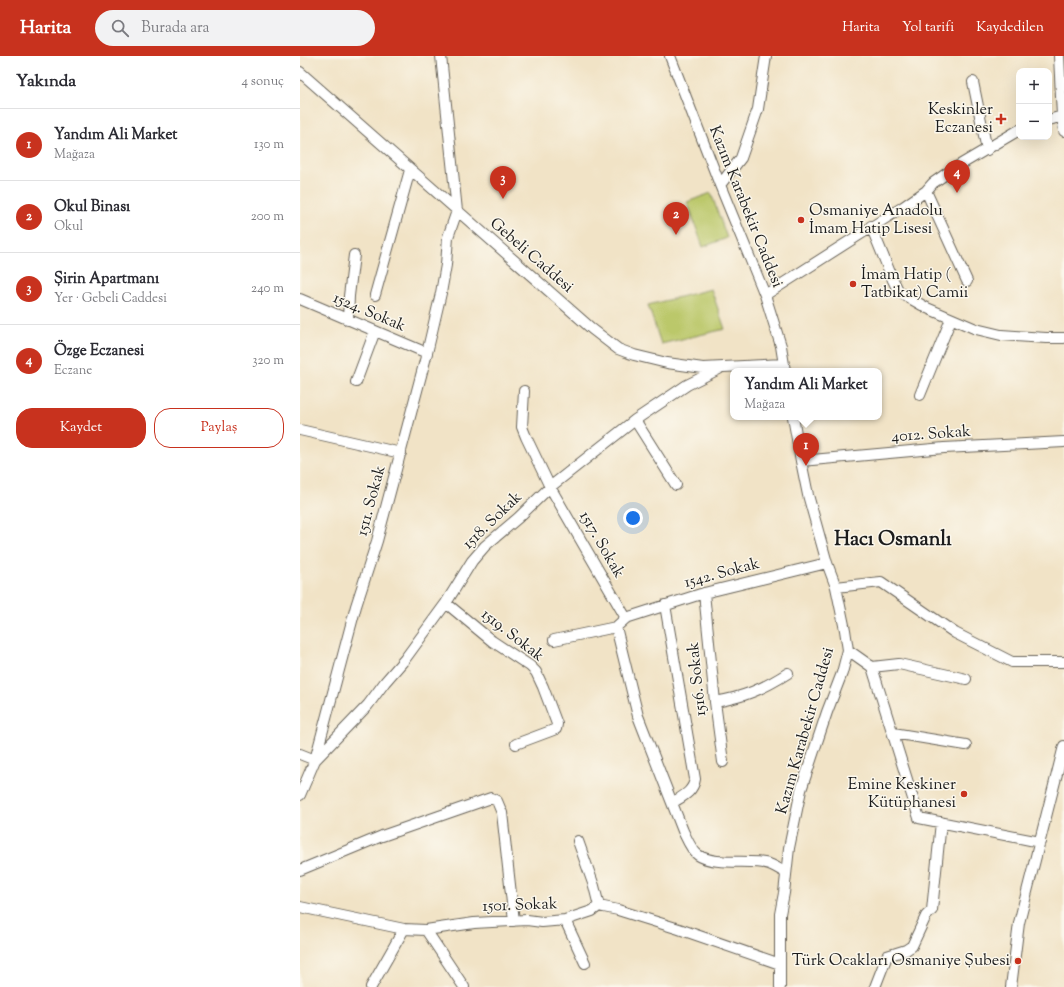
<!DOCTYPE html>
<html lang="tr">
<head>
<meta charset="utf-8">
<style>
  :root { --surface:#fff; --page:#f2f2f3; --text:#2b2b33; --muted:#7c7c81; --line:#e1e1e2; --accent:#c8321e }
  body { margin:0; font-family:"Sorts Mill Goudy",serif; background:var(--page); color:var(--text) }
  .controls { position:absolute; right:12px; top:12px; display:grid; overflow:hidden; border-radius:8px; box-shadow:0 4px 16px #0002 }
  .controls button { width:36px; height:36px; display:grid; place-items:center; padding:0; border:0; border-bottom:1px solid var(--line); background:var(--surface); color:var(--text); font:20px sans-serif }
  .you { position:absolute; left:333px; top:462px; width:14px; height:14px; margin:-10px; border:3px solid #fff; border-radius:50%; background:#1a73e8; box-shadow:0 0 0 6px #1a73e833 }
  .badge { display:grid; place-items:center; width:26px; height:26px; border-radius:50%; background:var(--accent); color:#fff; font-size:13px; font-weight:700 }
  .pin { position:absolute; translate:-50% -33px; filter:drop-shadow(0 1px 2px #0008) }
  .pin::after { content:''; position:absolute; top:21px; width:14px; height:12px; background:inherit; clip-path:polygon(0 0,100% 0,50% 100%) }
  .popup { position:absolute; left:430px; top:312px; width:152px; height:52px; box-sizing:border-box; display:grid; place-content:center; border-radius:8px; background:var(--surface); filter:drop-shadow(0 1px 3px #0005); font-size:13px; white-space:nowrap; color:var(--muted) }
  .popup b { font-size:15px; color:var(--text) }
  .popup::after { content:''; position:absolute; left:50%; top:100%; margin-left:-8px; border:8px solid transparent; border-top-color:var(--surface) }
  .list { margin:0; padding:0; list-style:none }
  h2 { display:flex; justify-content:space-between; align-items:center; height:52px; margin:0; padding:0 16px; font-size:17px }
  h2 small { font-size:13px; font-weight:400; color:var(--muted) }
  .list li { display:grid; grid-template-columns:26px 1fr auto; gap:12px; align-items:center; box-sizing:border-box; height:72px; padding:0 16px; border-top:1px solid var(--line) }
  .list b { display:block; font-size:15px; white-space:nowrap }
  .list p { margin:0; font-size:13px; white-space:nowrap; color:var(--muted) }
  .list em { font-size:13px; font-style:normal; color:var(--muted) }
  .actions { display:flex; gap:8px; padding:12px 16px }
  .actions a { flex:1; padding:9px 0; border:1px solid var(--accent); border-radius:16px; text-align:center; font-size:14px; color:var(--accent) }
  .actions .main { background:var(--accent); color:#fff }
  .icon { flex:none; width:22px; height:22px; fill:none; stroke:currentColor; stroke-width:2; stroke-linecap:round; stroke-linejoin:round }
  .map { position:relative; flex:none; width:764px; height:931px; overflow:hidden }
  header { display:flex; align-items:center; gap:24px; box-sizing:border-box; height:56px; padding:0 20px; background:var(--accent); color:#fff }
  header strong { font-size:19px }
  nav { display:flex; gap:22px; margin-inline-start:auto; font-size:14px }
  .search { width:280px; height:36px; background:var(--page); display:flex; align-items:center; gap:10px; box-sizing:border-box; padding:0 14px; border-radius:22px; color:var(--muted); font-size:15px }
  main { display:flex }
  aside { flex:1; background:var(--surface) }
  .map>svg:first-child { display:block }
</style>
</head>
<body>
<header>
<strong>Harita</strong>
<div class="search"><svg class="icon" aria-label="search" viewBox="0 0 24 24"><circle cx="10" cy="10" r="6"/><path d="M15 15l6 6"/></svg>Burada ara</div>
<nav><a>Harita</a><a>Yol tarifi</a><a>Kaydedilen</a></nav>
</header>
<main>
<aside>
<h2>Yakında<small>4 sonuç</small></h2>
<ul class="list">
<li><span class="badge">1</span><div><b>Yandım Ali Market</b><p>Mağaza</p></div><em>130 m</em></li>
<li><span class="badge">2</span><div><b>Okul Binası</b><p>Okul</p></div><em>200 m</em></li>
<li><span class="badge">3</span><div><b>Şirin Apartmanı</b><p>Yer · Gebeli Caddesi</p></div><em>240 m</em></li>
<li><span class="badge">4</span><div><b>Özge Eczanesi</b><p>Eczane</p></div><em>320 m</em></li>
</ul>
<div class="actions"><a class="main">Kaydet</a><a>Paylaş</a></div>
</aside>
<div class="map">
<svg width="764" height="931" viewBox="0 0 764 931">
  <rect width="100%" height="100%" fill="#fbf7ec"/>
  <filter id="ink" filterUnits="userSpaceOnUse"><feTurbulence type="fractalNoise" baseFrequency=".025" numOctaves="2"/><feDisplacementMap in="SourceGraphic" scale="8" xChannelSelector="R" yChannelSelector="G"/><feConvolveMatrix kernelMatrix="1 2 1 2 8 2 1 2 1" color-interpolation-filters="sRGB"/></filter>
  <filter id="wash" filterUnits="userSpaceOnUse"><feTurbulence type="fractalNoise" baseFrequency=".012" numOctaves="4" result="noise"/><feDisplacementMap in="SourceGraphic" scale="16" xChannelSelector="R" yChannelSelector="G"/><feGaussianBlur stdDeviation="0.9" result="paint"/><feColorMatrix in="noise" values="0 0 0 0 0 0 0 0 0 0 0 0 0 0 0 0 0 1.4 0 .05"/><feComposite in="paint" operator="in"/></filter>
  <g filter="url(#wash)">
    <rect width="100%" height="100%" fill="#f1e3c6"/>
    <path fill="#bbc86a" stroke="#6c7243" d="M411 137 427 182 403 191 387 146Z
      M411 233 425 273 361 288 348 249Z"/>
  </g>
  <g filter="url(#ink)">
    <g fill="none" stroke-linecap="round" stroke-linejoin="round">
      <defs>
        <path id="minor" d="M370 0 420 129 465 239 481 290 485 315
          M759 0 762 60 764 75
          M0 16 292 273 318 293 334 299 367 307 403 312 484 308
          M673 26 687 94
          M749 64 762 60
          M420 129 441 102 458 53 466 0
          M626 135 667 225
          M571 170 593 224 599 236 627 252 676 273 701 279 746 282H764
          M75 239 110 114
          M465 239 603 151 626 135 633 127 653 113 719 74
          M0 243 127 297
          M48 264 49 240 54 199
          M56 326 75 275
          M224 335 222 371 226 381 250 431 326 562
          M620 339 651 263
          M335 364 376 429
          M0 374 101 397
          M501 405 644 392 764 386
          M536 531 581 526 655 577 712 606H764
          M404 537 415 646 423 706
          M146 547 192 585 230 610 236 616 243 631 257 668 256 673 216 688
          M365 549 395 723C393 736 383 740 372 747
          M316 571 338 660 383 775C387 783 391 794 398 799 414 810 451 803 469 808 475 810 481 814 486 817
          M254 584 316 571 326 562 404 537 527 507
          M548 594 572 611 619 762 740 786
          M572 611 599 608 666 623
          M415 646C444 641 463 633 488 617
          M593 677 666 689
          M0 698 15 704 68 649 85 626 105 603 146 547 172 505 185 490 218 462 250 431 335 364 387 329 419 313
          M0 739 15 704 56 550 77 485 127 297 141 237 146 209 148 181 157 155 141 0
          M278 785 294 830 299 850
          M0 814 82 780 191 742 197 745 202 757 214 865
          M0 851 104 873 126 874 174 867 227 864 242 866 265 864 292 855 299 850 318 854 379 873 480 908
          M265 864 285 907
          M126 874 164 931
          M71 931 104 873
          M480 931V858L484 837 489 792 501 734 527 656 542 617 548 594 545 574 536 531 527 507 508 439 501 405 493 361
          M575 931 587 900 606 894 612 890 626 860 632 854 641 766
          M711 931 719 867 764 690"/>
      </defs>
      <use href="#minor" stroke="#676258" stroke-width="12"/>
      <use href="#minor" stroke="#fff" stroke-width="10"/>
    </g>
  </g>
  <g fill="#c8321e" stroke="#fbf7ec" stroke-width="1.5">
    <path d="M699 57h4v4h4v4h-4v4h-4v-4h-4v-4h4z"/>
    <circle cx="501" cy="164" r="4"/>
    <circle cx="553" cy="228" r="4"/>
    <circle cx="664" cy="738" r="4"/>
    <circle cx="718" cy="905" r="4"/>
  </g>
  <g text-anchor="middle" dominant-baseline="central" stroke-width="3" stroke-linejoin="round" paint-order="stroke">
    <g font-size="16" fill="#1c1c1c" stroke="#fbf7ec" text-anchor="end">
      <text x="693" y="54">Keskinler<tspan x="693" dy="18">Eczanesi</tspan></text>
      <text x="509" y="155" text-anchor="start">Osmaniye Anadolu<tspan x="509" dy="18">İmam Hatip Lisesi</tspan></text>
      <text x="561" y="219" text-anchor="start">İmam Hatip (<tspan x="561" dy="18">Tatbikat) Camii</tspan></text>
      <text x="656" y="729">Emine Keskiner<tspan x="656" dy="18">Kütüphanesi</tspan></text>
      <text x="710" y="905">Türk Ocakları Osmaniye Şubesi</text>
    </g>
    <g font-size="16" fill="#1c1c1c" stroke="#fbf7ec">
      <text transform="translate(445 151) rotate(68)">Kazım Karabekir Caddesi</text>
      <text transform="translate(231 200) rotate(41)">Gebeli Caddesi</text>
      <text transform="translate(69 257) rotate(23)">1524. Sokak</text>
      <text transform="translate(631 379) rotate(-4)">4012. Sokak</text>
      <text transform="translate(72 445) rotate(-75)">1511. Sokak</text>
      <text transform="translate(193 465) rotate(-44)">1518. Sokak</text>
      <text transform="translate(301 489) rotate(60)">1517. Sokak</text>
      <text transform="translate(422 518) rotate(-15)">1542. Sokak</text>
      <text transform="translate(212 580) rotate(38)">1519. Sokak</text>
      <text transform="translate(398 623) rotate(-96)">1516. Sokak</text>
      <text transform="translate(506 675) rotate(-74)">Kazım Karabekir Caddesi</text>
      <text transform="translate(220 850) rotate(-2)">1501. Sokak</text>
    </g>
    <g font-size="20" font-weight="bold" fill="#1c1c1c" stroke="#fbf7ec">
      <text x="593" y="484">Hacı Osmanlı</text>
    </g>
  </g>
</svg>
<div class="controls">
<button>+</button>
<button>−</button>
</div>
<div class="you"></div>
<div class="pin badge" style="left:506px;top:410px">1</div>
<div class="popup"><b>Yandım Ali Market</b>Mağaza</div>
<div class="pin badge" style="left:376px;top:179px">2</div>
<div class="pin badge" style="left:203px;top:143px">3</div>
<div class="pin badge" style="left:657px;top:137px">4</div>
</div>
</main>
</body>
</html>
